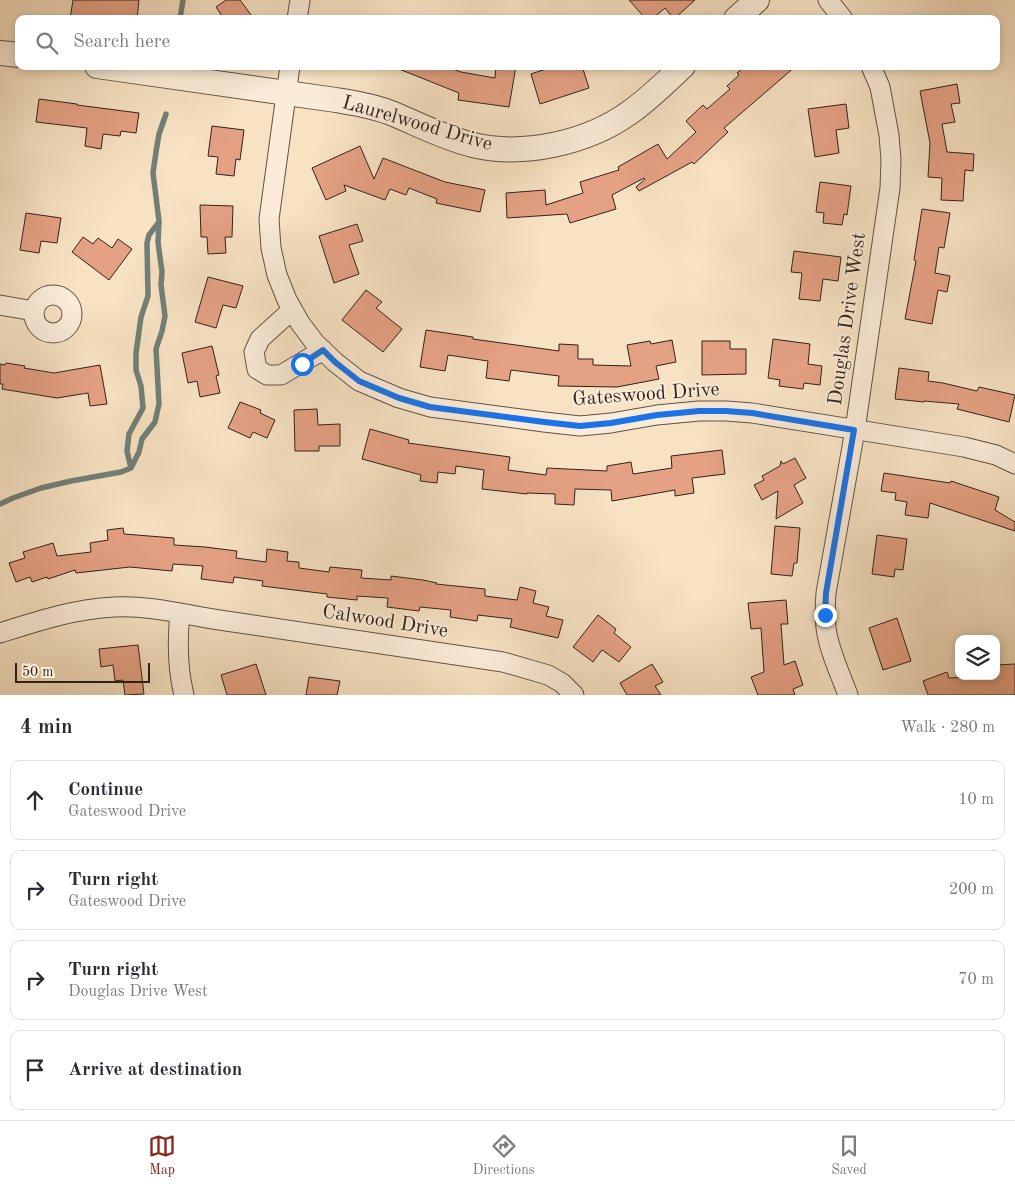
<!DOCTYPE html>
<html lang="en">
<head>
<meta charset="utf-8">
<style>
  :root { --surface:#fff; --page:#f7f7f7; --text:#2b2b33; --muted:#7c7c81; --line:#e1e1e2; --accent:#8f2418 }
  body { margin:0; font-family:"Old Standard TT",serif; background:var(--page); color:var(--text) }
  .controls { position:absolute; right:15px; bottom:15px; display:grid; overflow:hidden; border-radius:10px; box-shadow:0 2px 8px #0003 }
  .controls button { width:45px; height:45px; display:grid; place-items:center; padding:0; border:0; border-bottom:1px solid var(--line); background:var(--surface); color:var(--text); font:25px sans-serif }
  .scale { position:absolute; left:15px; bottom:12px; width:135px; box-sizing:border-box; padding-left:5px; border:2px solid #312219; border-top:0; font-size:14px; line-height:18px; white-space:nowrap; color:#312219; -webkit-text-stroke:4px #faecd8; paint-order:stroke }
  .stop { position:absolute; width:15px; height:15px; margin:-11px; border:4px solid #1a73e8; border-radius:50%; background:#fff }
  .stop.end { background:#1a73e8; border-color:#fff; box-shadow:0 1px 5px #0008 }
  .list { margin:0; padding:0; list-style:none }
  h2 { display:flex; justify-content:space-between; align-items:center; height:65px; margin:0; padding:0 20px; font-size:21px }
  h2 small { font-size:16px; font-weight:400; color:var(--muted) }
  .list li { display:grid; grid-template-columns:32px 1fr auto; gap:15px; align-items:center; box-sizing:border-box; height:80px; margin:0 10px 10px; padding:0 10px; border:1px solid var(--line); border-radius:10px }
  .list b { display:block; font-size:19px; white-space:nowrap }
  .list p { margin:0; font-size:16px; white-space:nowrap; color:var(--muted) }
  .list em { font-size:16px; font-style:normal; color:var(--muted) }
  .icon { flex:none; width:28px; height:28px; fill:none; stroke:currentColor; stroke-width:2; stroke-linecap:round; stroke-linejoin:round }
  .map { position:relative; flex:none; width:1015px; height:695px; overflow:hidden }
  .search { position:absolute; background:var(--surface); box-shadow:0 2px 8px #0003; left:15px; right:15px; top:15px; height:55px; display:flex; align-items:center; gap:12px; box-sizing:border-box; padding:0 18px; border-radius:10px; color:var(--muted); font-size:19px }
  .sheet { height:425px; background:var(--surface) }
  nav { display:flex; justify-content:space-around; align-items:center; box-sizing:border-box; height:70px; border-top:1px solid var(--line); background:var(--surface); font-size:14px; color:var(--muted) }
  nav a { display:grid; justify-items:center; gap:2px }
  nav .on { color:var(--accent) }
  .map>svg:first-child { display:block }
</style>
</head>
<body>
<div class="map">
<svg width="1015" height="695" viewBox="0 0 1015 695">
  <rect width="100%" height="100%" fill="#f7e2c3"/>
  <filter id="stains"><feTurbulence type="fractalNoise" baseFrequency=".004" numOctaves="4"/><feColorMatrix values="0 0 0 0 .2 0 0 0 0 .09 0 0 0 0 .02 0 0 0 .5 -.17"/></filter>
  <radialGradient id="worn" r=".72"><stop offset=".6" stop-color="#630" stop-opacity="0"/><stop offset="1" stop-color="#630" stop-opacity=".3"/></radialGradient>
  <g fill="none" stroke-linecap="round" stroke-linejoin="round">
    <path stroke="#727f77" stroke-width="5.5" d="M180 19 183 0
      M131 468 127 451 129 434 143 408 141 386 136 370V353L141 317 148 296 147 243 149 235 159 222
      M0 504 13 498 41 488 71 481 121 472 131 468 139 452 142 439 155 422 159 404 156 349 162 331 165 316 161 285 162 272 158 242 159 221 153 173 156 152 159 134 166 114"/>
  </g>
  <path fill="#e5a184" stroke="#312219" d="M73 0H139L137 19H70Z
    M226 0H240L254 19H224L216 7Z
    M629 0H695L674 19 665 8 652 19H646Z
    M394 66H446L461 72 495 78 496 66H516L509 107 458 100 459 93 394 67Z
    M555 66H582L589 88 540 104 531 74Z
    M745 66H796L724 128 728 132 694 164 692 162 639 191 636 187 645 179 644 178 612 195 616 209 570 223 567 214 507 218 506 193 545 190 546 205 583 193 580 182 619 170 618 167 658 144 667 159 696 132 686 121 703 105 707 109 730 89 727 86 739 75 737 73Z
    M957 84 960 103 951 104 955 122 942 124 947 152 974 154 973 171 965 170 963 201 941 200 942 178 928 177 930 143 920 91Z
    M39 99 77 104V105L139 113 136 133 121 131 120 136 103 134 101 149 85 146 87 128 36 122Z
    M846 104 849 128 836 130 839 153 815 157 808 109Z
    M212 126 244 130 240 160 236 159 234 176 216 174 218 157 208 156Z
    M360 146 374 179 383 158 445 182 485 190 480 212 436 203 437 199 409 188 406 195 390 189 385 200 344 185 346 191 326 200 312 168Z
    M820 182 851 186 847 215 844 214 842 225 823 223 824 213 816 212Z
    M200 205 233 206 232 237H225L226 253 208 254 207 237H201Z
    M922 209 950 213 944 248 939 247 935 273 950 276 947 292 938 290 932 324 905 319 916 261 914 260Z
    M26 213 61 218 57 243 41 241 39 253 20 250Z
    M357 224 363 241 349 245 359 274 334 283 319 236Z
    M83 237 93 244 98 238 112 248 118 239 132 249 109 280 72 252Z
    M794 251 841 257 838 281 823 279 820 301 799 299 802 273 791 272Z
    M208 277 243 286 236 308 223 305 216 328 195 322Z
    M366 290 382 302 376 308 402 329 383 352 342 320Z
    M426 330 473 337V339L559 351V344L578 345V359H593V365L631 366 627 345 650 341 651 344 672 340 676 362 656 366 659 379 617 387 558 386 559 376 511 370 509 381 486 378 488 361 448 355 445 371 420 367Z
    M773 339 810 344 808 364 822 366 820 385 804 383 803 389 779 386 780 380 768 378Z
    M702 341H730V349H746V374L702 375Z
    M212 346 219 375 216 376 220 393 200 397 197 381 188 383 182 353Z
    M6 363 25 366 24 368 54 373 100 365 107 404 90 406 88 393 57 398 2 389 3 384H0V364L5 365Z
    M899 368 929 372 928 381 943 383 977 391 979 387 1015 395 1009 422 957 409 959 404 924 401V402L895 399Z
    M240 402 261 410 260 413 275 420 267 438 253 432 250 438 228 428Z
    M317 409 318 425 340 424V446H319V451H295L294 410Z
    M370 429 409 440 408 443 510 457 508 470 546 475 547 468 607 471V466L631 462 633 474 672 468 671 456 722 450 725 474 692 478 694 493 675 496V490L612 501 611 490 575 489 574 505 555 504V494L527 493V494L482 489 484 470 456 466 455 474 438 472 437 483 420 481 421 475 362 459Z
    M795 458 806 478 794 485 803 503 776 519 778 491 762 500 754 485 764 480 762 476 780 466 781 461 783 464Z
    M884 473 950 483 951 481 999 497 995 510 1015 522V531L930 503 928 518 905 515 907 502 895 500 896 493 881 491Z
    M775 526 800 528 797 563H794L792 576 771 574Z
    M123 528 124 534 174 538V545L205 547 237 551 236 558 266 562 267 549 288 552 287 561 299 562V568L329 572 330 567 362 570 361 578 391 580V576L423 580 437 583 436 584 485 589V596L517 600 520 587 536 591 533 603 549 607 546 616 563 620 558 638 510 627 512 619 478 615 477 621 450 617 451 610 420 607 419 611 387 607 388 598 357 596V600L327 597V594L262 586 263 581 234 577 233 583 201 579 203 566 173 564 172 571 130 567 76 573 75 570 48 579 47 577 32 582 30 577 16 582 9 563 25 558 23 552 53 543 57 556 91 552 90 543 108 540 107 530Z
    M877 535 907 539 903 570 895 569 894 577 872 574Z
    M786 600 788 624H781L784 665 795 661 803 685 793 689 795 695H758L751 677 764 672 761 628 751 629 748 603Z
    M598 615 616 629 614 633 631 647 619 662 602 650 593 662 573 647Z
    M897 618 911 661 883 670 869 628Z
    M138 645 144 694 125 695 123 680 115 681 113 665 101 667 99 649Z
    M256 664 266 695H227L221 675Z
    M652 664 663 682 655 686 661 695H627L620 683Z
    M1015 664V695H928L923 681 947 672 949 678 996 676V665Z
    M309 677 340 681 337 695H306Z"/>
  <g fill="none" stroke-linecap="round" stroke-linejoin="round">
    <defs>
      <path id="minor" d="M828 0 843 19
        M297 19 300 0
        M290 66 269 219 271 248 277 275 287 300 300 323 315 343 335 362 359 381 399 398 430 407 544 422 580 426 611 423 657 415 699 411H726L752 413 964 447 996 455 1015 464
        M34 314a19 19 0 1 1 38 0a19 19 0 1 1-38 0Z
        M0 305 34 311
        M292 310 260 339 254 352 257 369 267 375H281L323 350
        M180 613C177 642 177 667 184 695
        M0 633C38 621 74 609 114 607 152 605 189 616 226 621 319 634 411 648 503 662L548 675 562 683 574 695
        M848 695C840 673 829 651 826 628 825 617 825 605 826 593L855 430 890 188 891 160 889 135 880 87 871 66"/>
      <path id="tertiary" d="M736 19 757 0
        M0 53 19 55
        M97 66 336 100C354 103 374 106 391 113 418 124 444 138 473 145 523 157 587 143 629 113 648 100 666 82 683 66"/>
    </defs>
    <use href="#minor" stroke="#625244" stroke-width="21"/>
    <use href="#tertiary" stroke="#625244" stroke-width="26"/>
    <use href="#minor" stroke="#faecd8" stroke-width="19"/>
    <use href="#tertiary" stroke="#faecd8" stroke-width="24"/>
  </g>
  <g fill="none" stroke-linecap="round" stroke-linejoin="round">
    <path stroke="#1a73e8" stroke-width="6" d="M302 364 323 350 335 362 359 381 399 398 430 407 544 422 580 426 611 423 657 415 699 411H726L752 413 854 430 826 593 825 615"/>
  </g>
  <g text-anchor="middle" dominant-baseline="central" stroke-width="4" stroke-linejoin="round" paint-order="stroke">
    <g font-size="20" fill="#312219" stroke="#faecd8">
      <text transform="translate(417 124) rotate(16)">Laurelwood Drive</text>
      <text transform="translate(848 319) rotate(-82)">Douglas Drive West</text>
      <text transform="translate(646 395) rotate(-4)">Gateswood Drive</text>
      <text transform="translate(385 622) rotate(9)">Calwood Drive</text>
    </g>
  </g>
  <rect width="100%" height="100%" filter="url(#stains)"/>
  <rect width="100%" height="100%" fill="url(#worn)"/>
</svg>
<div class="controls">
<button><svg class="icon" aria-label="layers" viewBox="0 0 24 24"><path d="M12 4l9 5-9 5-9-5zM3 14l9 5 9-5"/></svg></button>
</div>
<div class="scale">50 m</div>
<div class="stop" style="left:302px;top:364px"></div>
<div class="stop end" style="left:825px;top:615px"></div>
<div class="search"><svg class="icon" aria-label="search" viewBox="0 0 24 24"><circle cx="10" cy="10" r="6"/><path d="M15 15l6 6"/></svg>Search here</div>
</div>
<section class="sheet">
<h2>4 min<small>Walk · 280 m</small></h2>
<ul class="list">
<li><svg class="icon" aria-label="ahead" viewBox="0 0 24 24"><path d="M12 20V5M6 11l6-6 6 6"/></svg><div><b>Continue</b><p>Gateswood Drive</p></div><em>10 m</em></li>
<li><svg class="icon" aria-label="right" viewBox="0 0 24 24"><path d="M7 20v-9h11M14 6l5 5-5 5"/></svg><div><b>Turn right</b><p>Gateswood Drive</p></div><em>200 m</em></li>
<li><svg class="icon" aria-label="right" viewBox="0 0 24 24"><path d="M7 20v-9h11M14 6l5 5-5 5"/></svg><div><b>Turn right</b><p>Douglas Drive West</p></div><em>70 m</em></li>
<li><svg class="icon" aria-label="arrive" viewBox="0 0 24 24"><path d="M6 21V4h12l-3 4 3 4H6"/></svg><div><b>Arrive at destination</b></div></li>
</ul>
</section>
<nav>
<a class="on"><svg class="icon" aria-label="map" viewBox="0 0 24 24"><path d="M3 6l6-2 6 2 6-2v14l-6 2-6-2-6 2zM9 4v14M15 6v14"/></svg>Map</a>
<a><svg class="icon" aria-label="directions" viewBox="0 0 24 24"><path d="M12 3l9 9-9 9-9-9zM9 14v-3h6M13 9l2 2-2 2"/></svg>Directions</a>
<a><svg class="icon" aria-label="saved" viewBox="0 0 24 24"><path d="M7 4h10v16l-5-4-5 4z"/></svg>Saved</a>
</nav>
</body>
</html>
